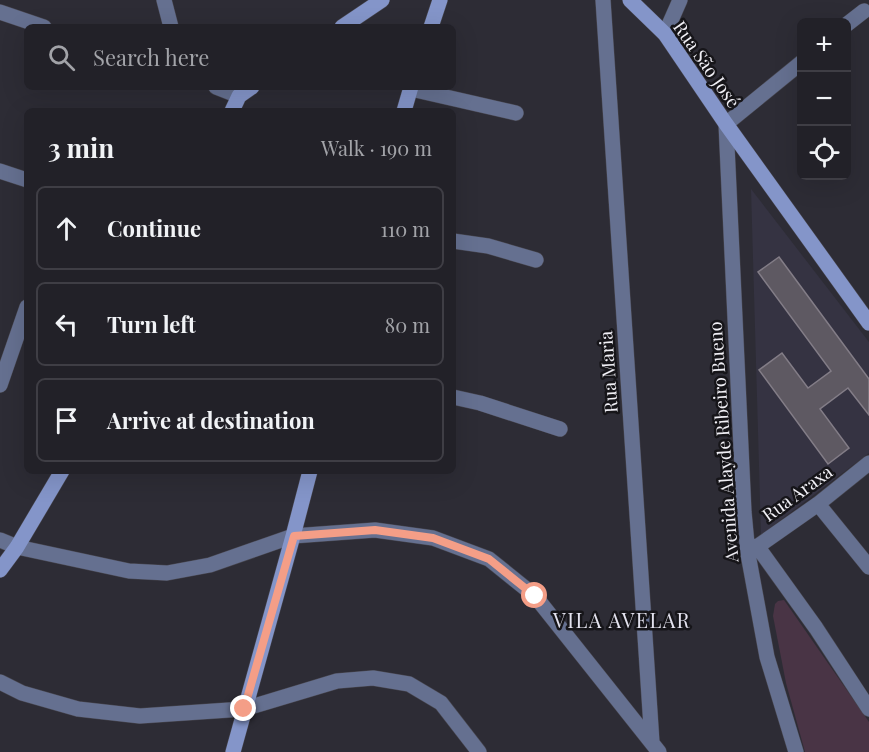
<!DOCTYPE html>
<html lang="en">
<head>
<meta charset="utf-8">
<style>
  :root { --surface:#222128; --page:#2e2e34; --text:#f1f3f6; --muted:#a2a3a8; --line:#3f3e45 }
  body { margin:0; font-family:"Playfair Display",serif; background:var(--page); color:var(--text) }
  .controls { position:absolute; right:18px; top:18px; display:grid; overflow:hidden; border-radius:9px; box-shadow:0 6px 24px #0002 }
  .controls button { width:54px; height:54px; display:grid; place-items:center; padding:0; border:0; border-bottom:2px solid var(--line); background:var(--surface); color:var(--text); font:30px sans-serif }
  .stop { position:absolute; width:18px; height:18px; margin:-14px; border:4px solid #f49e87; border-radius:50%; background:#fff }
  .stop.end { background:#f49e87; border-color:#fff; box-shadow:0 2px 6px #0008 }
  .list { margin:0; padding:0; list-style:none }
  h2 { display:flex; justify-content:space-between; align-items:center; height:78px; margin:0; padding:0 24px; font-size:26px }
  h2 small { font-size:20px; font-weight:400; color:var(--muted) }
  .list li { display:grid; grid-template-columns:39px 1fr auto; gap:18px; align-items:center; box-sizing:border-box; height:84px; margin:0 12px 12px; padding:0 12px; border:2px solid var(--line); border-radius:9px }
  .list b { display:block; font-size:22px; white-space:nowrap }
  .list em { font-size:20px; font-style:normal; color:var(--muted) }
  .icon { flex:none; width:33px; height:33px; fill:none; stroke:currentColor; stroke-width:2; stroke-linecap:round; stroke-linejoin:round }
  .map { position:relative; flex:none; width:869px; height:752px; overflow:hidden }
  .search { position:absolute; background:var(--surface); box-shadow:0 6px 24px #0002; left:24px; top:24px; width:432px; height:66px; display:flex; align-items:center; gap:15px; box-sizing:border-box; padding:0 21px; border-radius:9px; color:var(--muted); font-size:22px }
  .panel { position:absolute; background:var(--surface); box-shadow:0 6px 24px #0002; left:24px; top:108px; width:432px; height:366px; border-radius:9px }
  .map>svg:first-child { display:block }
</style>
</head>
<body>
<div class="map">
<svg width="869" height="752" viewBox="0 0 869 752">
  <rect width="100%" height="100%" fill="#2d2c35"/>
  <path fill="#353342" d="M751 189 869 342V453L761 535Z"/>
  <path fill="#493445" d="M784 600 869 722V752H805L786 683 773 616 775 604 778 601Z"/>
  <path fill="#5e5962" stroke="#837d87" stroke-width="1.5" d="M779 257 869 379V415L848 388 820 409 849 448 828 464 759 370 782 353 808 388 831 371 758 272Z"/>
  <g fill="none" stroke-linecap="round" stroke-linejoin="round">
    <defs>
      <path id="street" d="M164 0 171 27
        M603 0 652 742
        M0 12 44 27
        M846 25 864 11
        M665 34 680 0
        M216 87 239 96
        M411 89 516 113
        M0 171 27 180
        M453 241 488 246 536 260
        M0 385 27 307
        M453 397 480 403 560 429
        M818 504 869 567
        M0 540 17 547 129 571 167 573 210 565 293 536 375 530 433 538 489 559 535 596 659 752
        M757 546 816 628 869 709
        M751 551 818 504 869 463
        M0 682 22 693 78 709 140 716 244 709 337 681 373 678 409 684 441 703 479 752
        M796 752 767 657 748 554 744 512 726 124 802 62"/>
      <path id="secondary" d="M630 0 665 34 726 124 869 323
        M342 27 382 0
        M431 27 440 0
        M232 111 239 96 252 87
        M404 111 411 87
        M0 570 17 547 62 471
        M233 752 293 536 310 471"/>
    </defs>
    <use href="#street" stroke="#484750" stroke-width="16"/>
    <use href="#secondary" stroke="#484750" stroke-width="16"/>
    <use href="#street" stroke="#657090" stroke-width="15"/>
    <use href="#secondary" stroke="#8495c9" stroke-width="15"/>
  </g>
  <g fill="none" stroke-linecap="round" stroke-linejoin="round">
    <path stroke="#f49e87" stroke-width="8" d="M244 709 294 536 375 530 433 538 489 559 535 596"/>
  </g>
  <g text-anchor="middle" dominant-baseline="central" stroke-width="5" stroke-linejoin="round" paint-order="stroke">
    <g font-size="18" fill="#f0eff5" stroke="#161519">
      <text transform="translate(707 64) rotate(55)">Rua São José</text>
      <text transform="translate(608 372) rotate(-94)">Rua Maria</text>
      <text transform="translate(723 442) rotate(-94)">Avenida Alayde Ribeiro Bueno</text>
      <text transform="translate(797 493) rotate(-36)">Rua Araxa</text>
    </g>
    <g font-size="20" letter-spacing="1.5" fill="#e3e2ee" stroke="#161519">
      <text x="622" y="619">VILA AVELAR</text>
    </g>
  </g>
</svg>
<div class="controls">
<button>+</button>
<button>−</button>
<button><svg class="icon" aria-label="locate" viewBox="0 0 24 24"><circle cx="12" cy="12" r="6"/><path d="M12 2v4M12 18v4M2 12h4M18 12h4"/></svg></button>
</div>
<div class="stop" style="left:535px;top:596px"></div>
<div class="stop end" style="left:244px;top:709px"></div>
<div class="search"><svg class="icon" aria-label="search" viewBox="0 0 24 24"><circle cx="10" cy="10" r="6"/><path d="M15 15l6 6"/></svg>Search here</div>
<section class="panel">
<h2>3 min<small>Walk · 190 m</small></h2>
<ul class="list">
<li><svg class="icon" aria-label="ahead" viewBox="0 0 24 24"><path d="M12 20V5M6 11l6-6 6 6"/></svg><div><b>Continue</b></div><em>110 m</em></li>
<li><svg class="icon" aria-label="left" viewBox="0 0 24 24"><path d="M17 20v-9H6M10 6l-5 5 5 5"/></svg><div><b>Turn left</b></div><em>80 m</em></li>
<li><svg class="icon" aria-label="arrive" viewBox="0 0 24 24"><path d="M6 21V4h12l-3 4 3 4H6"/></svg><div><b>Arrive at destination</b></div></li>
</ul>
</section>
</div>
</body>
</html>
